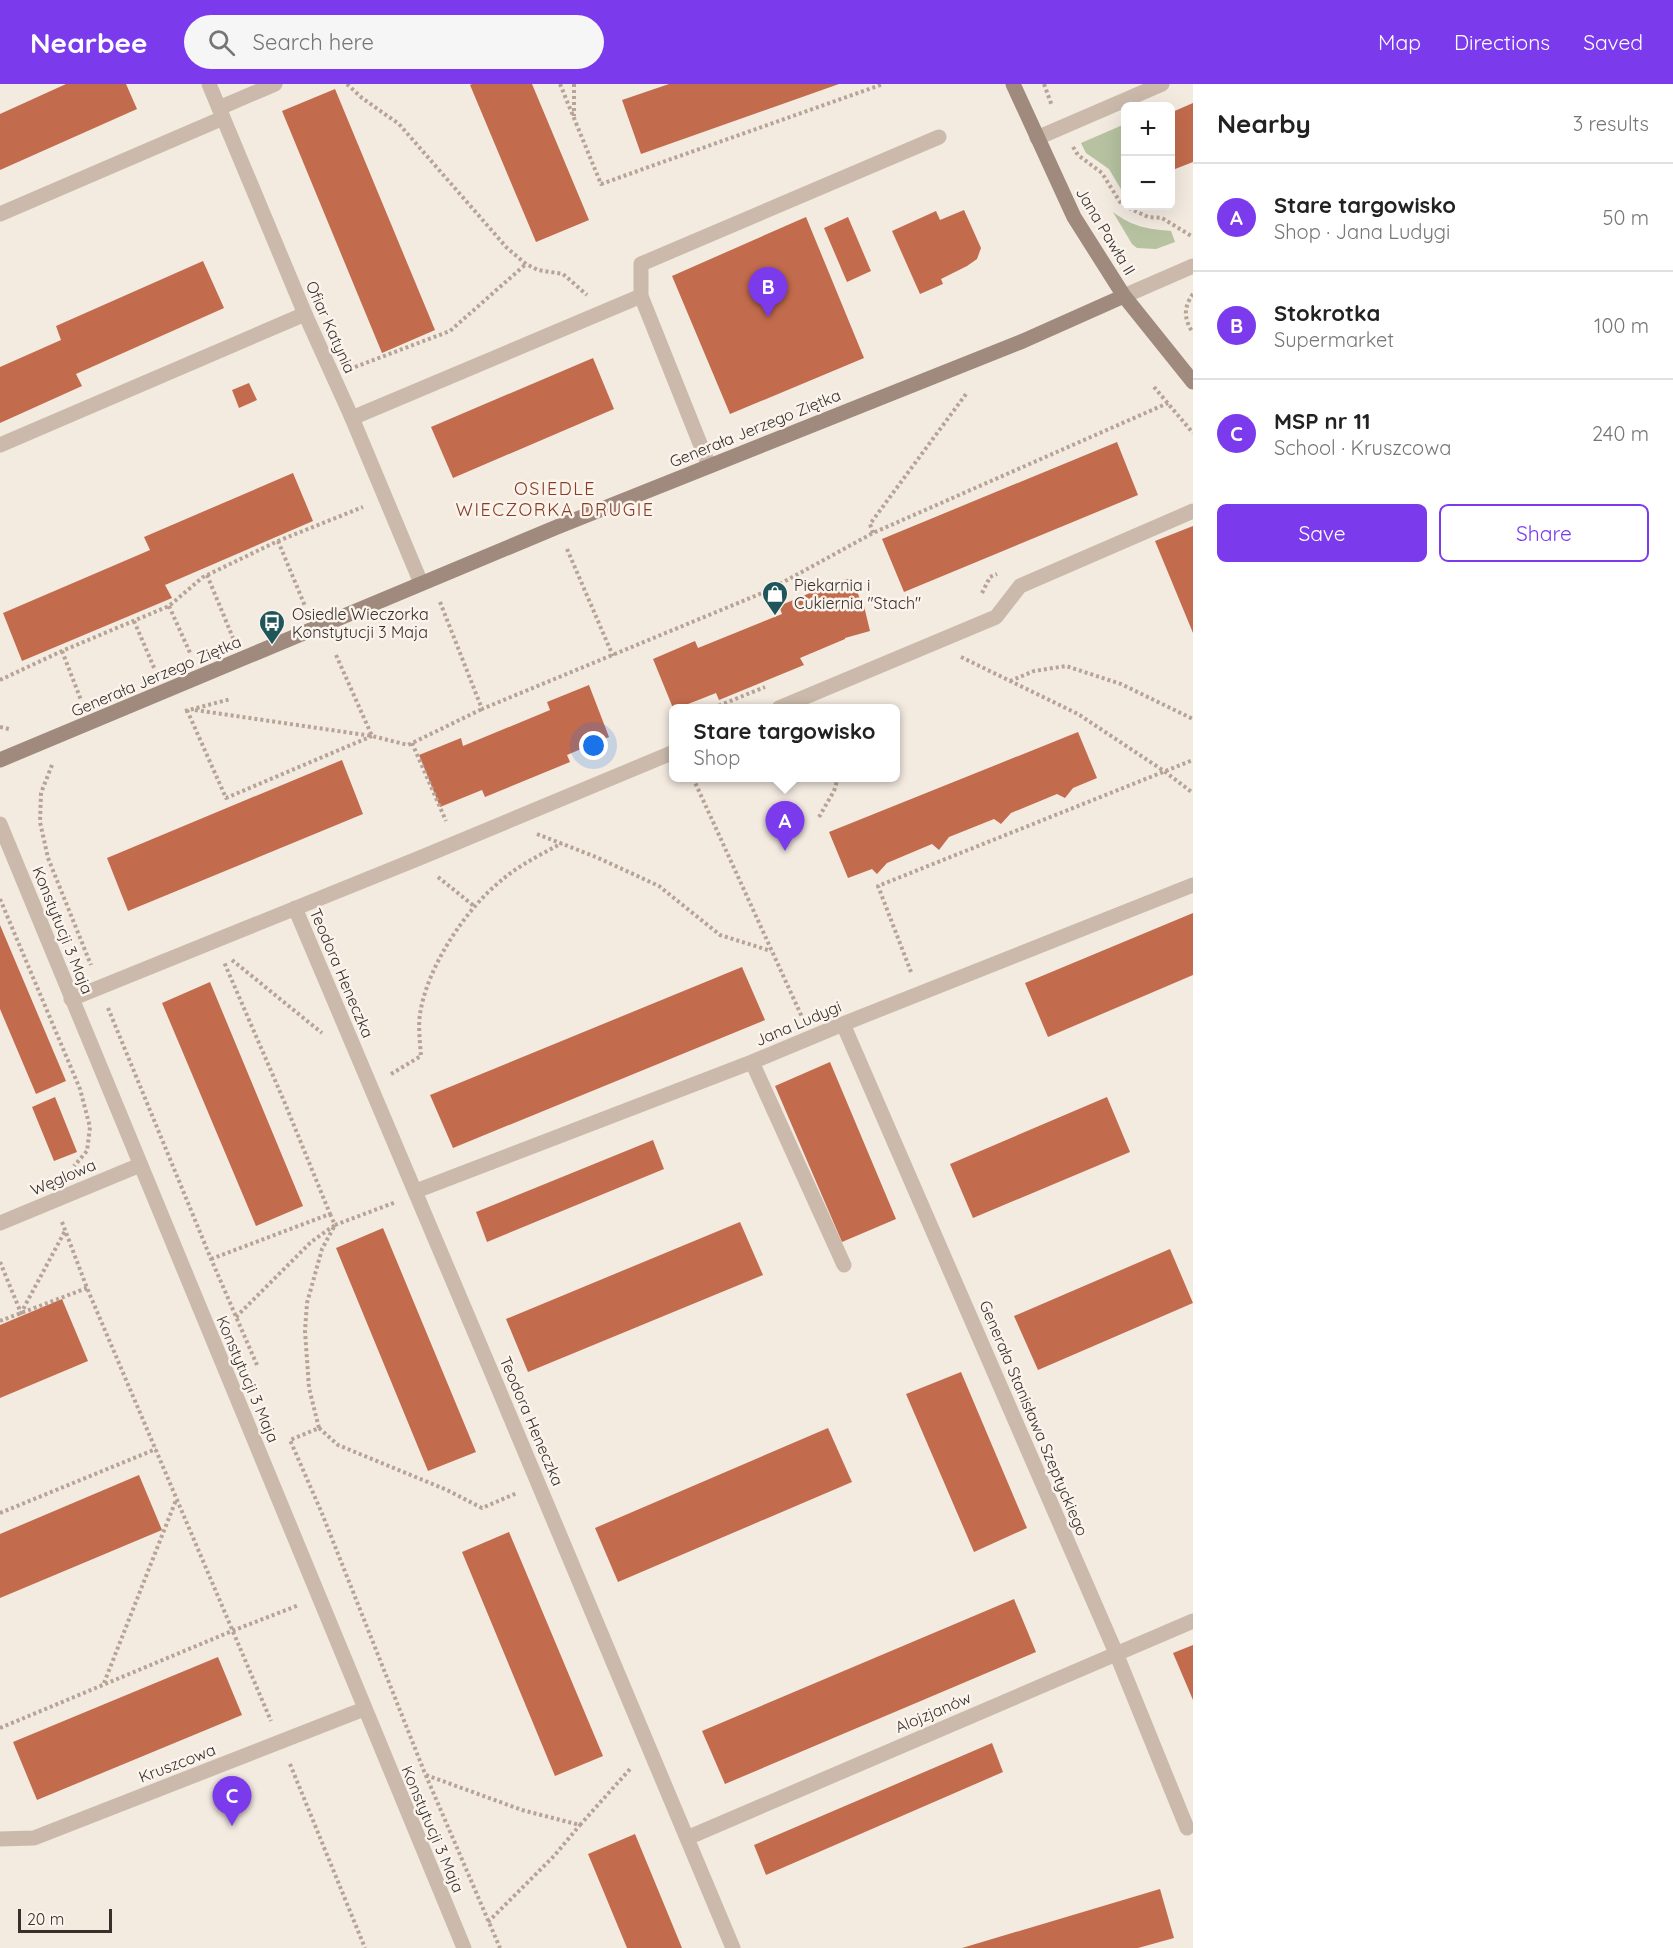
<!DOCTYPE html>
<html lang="en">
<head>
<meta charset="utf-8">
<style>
  :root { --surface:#fff; --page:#f6f6f6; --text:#222; --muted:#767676; --line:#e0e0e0; --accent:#7c3aed }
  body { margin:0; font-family:Quicksand,sans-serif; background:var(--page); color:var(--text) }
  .controls { position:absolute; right:18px; top:18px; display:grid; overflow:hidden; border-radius:9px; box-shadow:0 6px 24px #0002 }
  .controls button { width:54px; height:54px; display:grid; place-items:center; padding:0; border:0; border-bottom:2px solid var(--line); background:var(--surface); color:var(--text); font:30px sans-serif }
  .scale { position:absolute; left:18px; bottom:15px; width:94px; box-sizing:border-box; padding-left:6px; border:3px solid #392f2b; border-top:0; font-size:16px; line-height:21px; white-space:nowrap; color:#392f2b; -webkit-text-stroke:4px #faf4ed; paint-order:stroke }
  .you { position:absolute; left:594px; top:662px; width:21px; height:21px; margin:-15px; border:4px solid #fff; border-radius:50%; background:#1a73e8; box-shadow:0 0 0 9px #1a73e833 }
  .badge { display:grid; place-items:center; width:39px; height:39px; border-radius:50%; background:var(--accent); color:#fff; font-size:20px; font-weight:700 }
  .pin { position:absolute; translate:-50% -50px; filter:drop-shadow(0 2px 3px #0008) }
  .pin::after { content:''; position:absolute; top:32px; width:21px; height:18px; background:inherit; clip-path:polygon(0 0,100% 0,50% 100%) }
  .popup { position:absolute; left:669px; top:620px; width:231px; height:78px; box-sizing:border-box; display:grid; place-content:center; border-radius:9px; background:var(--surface); filter:drop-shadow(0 2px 4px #0005); font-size:20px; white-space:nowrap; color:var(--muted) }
  .popup b { font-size:22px; color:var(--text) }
  .popup::after { content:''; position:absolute; left:50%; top:100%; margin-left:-12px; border:12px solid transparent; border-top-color:var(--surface) }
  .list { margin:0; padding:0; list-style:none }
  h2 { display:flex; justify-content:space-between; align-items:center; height:78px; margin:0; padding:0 24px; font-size:26px }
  h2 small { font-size:20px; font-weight:400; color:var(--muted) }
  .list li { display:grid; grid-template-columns:39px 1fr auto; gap:18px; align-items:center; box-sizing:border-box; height:108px; padding:0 24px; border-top:2px solid var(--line) }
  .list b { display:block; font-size:22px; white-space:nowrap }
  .list p { margin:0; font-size:20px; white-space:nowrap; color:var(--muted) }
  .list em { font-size:20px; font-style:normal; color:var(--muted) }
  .actions { display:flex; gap:12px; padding:18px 24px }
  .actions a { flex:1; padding:14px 0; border:2px solid var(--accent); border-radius:9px; text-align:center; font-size:21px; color:var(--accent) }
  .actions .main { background:var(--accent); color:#fff }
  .icon { flex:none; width:33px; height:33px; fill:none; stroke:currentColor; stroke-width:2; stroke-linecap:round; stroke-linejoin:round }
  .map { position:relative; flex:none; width:1193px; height:1864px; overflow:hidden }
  header { display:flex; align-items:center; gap:36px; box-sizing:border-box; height:84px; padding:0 30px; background:var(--accent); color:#fff }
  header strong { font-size:28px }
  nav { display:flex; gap:33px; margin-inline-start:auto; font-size:21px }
  .search { width:420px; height:54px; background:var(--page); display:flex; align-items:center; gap:15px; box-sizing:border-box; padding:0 21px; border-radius:33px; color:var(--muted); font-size:22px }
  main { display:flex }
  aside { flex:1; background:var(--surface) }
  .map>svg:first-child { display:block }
</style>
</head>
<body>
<header>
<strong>Nearbee</strong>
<div class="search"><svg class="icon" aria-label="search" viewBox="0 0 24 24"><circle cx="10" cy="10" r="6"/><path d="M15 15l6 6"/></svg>Search here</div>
<nav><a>Map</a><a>Directions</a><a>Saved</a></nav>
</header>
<main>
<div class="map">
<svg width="1193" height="1864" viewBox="0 0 1193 1864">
  <rect width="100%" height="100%" fill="#f3eae0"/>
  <path fill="#b6c2a0" d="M1125 40 1126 41 1125 112 1109 85 1086 69 1081 59Z
    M1113 128C1133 143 1147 145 1171 147L1175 158 1156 165 1137 164 1132 160Z"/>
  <path fill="#c36b4d" d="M66 0H126L137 25 0 86V30Z
    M472 0H532L589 136 536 158 470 1Z
    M669 0H839L641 70 622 16Z
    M335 5 435 246 382 269 282 27Z
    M1193 19V78L1170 87V29Z
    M964 126 981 164 977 175 967 182 941 195 943 200 920 210 892 147 936 127 940 136Z
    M806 133 864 274 730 330 672 192Z
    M848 133 871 187 847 198 824 144Z
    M203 177 224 224 76 290 82 302 0 339V283L61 256 56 242Z
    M593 274 614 325 453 394 431 343Z
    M249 299 257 316 239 324 232 306Z
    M1117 358 1138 411 904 508 882 455Z
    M293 389 313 437 165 501 172 514 22 577 3 529 150 466 144 453Z
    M1193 442V549L1155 457Z
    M853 494 862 522H864L870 547 845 554V555L800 574 804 581 719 616 716 609 678 624H673L653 575 695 557 698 564 782 530 779 522 822 504 829 499Z
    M589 601 609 653 567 671 570 678 485 713 482 706 440 723 419 671 461 654 463 662 550 626 547 618Z
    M1078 648 1097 694 1073 704 1065 714 1057 710 1011 729 1001 740 994 735 949 753 939 766 932 760 887 779 877 790 872 785 848 794 829 748Z
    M342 676 363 730 128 827 107 774Z
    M1193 829V891L1048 953 1025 899Z
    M0 841 66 997 36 1010 0 925Z
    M742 883 765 936 453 1064 430 1011Z
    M210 898 303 1122 256 1142 162 919Z
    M830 978 896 1135 842 1158 775 1002Z
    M55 1013 77 1068 54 1077 32 1023Z
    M1107 1013 1130 1068 973 1134 950 1080Z
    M653 1056 664 1085 487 1158 476 1128Z
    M740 1138 763 1191 528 1288 506 1235Z
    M383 1144 476 1368 428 1387 336 1164Z
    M1170 1165 1193 1219 1038 1286 1014 1232Z
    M62 1215 88 1277 0 1314V1241Z
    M961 1288 1027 1444 974 1468 906 1310Z
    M828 1344 852 1398 618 1498 595 1444Z
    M139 1391 162 1446 0 1514V1450Z
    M509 1448 603 1672 555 1692 462 1468Z
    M1014 1515 1036 1568 725 1700 702 1647Z
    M1193 1561V1616L1173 1569Z
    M218 1573 242 1631 37 1716 13 1658Z
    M992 1659 1003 1688 766 1791 754 1761Z
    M635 1750 682 1864H627L588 1770Z
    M1160 1805 1174 1854 1138 1864H962Z"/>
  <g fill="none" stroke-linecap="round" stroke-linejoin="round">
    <path stroke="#b7a496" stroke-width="4" stroke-dasharray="3 3" stroke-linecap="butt" d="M347 0 362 14 399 40 507 164 526 180 538 186 563 190 587 211
      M560 0 601 100 883 0
      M574 0V32
      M1044 0 1052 22
      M1073 63 1078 71 1102 89 1120 118 1127 123 1148 133 1162 134 1193 153
      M1193 210C1183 224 1184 235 1193 249
      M355 283 450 247 526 180
      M1154 303 1193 349
      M873 449 870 440 966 310
      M278 457 305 522
      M567 465 613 572
      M207 491 233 554
      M982 509 990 493 997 490
      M440 518 482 625 767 507 873 449 1168 319
      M169 522 191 571
      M134 537 155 586
      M62 567 81 616
      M336 571 372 652 408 661 482 625
      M961 573 1078 630 1164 687 1193 709
      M0 596 62 567 169 522 203 493 278 457 363 423
      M1010 597 1034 587 1066 582 1121 600 1193 635
      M713 624 765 603
      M187 626 226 714 372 652
      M195 626 372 652
      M185 627 231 615
      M0 643 9 645
      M412 659 446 737
      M52 681 41 709 40 738 48 774 91 881
      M693 694 802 933
      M819 733 834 707 838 694
      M537 750 596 773 659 802 720 851 771 867
      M438 793 474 822
      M0 815 80 1005 90 1043 87 1067 74 1082
      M232 876 322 949
      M911 888 878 802 1193 676
      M108 924 211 1175 257 1281
      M391 990 421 972C420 958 418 943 420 930 427 883 466 824 503 795 521 780 542 770 562 759
      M330 1130 335 1141 396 1118
      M62 1138 87 1204 271 1637
      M211 1175 330 1130 284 1017 224 878
      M0 1178 21 1229 65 1147
      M236 1233 311 1158 335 1141 322 1165 307 1219 305 1247 309 1304 319 1344 290 1356 321 1427 424 1687 500 1864
      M0 1237 87 1204
      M319 1344 338 1361 447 1406 482 1424 517 1409
      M0 1429 156 1365
      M104 1599 176 1416
      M0 1644 232 1547 299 1521
      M290 1680 365 1864
      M426 1691 522 1726 580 1741 630 1685
      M488 1838 554 1772 580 1741"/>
    <path stroke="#cbbaac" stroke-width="15" d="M219 24 275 0
      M1037 54 1162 0
      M0 130 223 34
      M641 212 709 382
      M352 334 641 212V180L939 53
      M0 361 305 230"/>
    <path stroke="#cbbaac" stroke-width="15" d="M209 0 305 230 352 334 421 499
      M1124 212 1193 182
      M779 624 996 533 1020 502 1193 427
      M0 740 464 1864
      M295 824C443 1170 587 1517 733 1864
      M71 915 422 773 674 668
      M843 940 1116 1569 1187 1744
      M752 978 844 1181
      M416 1107 752 978 843 940 1193 801
      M0 1139 140 1081
      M687 1754 1193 1537
      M0 1755 34 1754 364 1625"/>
    <path stroke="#9f8a7d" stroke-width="15" d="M1013 0 1074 133 1124 212 1193 298
      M0 676 557 443 1023 257 1124 212"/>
  </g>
  <defs>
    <symbol id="shop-pin" viewBox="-11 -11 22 30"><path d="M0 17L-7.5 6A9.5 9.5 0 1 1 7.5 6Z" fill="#20565a" stroke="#faf4ed"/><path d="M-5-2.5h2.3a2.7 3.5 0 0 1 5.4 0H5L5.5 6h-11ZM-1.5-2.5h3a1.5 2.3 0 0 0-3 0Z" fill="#fff"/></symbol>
    <symbol id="bus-pin" viewBox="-11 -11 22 30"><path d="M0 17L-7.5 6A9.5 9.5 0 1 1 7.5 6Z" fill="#20565a" stroke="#faf4ed"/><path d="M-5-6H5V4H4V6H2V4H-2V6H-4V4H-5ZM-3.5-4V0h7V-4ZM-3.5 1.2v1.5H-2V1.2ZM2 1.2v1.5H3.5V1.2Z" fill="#fff"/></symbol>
  </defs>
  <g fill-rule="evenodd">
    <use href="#shop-pin" x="760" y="495" width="30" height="40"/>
    <use href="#bus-pin" x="257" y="524" width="30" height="40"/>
  </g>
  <g text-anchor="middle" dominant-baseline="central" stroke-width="5" stroke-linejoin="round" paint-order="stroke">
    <g font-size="16" fill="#392f2b" stroke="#faf4ed">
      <text transform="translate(1106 147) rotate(59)">Jana Pawła II</text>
      <text transform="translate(331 243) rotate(66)">Ofiar Katynia</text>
      <text transform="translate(755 344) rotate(-22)">Generała Jerzego Ziętka</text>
      <text transform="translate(156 592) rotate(-23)">Generała Jerzego Ziętka</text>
      <text transform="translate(63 846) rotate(68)">Konstytucji 3 Maja</text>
      <text transform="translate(342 889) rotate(67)">Teodora Heneczka</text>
      <text transform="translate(798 939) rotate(-23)">Jana Ludygi</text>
      <text transform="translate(63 1093) rotate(-23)">Węglowa</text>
      <text transform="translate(248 1295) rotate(67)">Konstytucji 3 Maja</text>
      <text transform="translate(1034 1334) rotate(67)">Generała Stanisława Szeptyckiego</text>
      <text transform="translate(532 1337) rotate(67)">Teodora Heneczka</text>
      <text transform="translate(933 1628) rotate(-23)">Alojzjanów</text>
      <text transform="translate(177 1679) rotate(-21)">Kruszcowa</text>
      <text transform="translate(433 1745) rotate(67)">Konstytucji 3 Maja</text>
    </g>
    <g font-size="16" fill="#392f2b" stroke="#faf4ed" text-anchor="start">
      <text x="794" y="501">Piekarnia i<tspan x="794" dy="18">Cukiernia "Stach"</tspan></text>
      <text x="292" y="530">Osiedle Wieczorka<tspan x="292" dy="18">Konstytucji 3 Maja</tspan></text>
    </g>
    <g font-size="18" letter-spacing="1.5" fill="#873d25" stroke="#faf4ed">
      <text x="555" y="404">OSIEDLE<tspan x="555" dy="21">WIECZORKA DRUGIE</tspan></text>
    </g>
  </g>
</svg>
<div class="controls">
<button>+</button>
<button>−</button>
</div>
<div class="scale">20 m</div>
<div class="you"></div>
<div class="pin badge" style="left:785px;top:767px">A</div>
<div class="popup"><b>Stare targowisko</b>Shop</div>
<div class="pin badge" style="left:768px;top:233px">B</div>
<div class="pin badge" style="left:232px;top:1742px">C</div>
</div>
<aside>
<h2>Nearby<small>3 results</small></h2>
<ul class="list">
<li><span class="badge">A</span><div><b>Stare targowisko</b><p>Shop · Jana Ludygi</p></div><em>50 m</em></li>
<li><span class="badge">B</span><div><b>Stokrotka</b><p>Supermarket</p></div><em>100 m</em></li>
<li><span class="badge">C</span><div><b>MSP nr 11</b><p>School · Kruszcowa</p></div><em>240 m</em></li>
</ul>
<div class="actions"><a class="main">Save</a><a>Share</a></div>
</aside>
</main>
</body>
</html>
